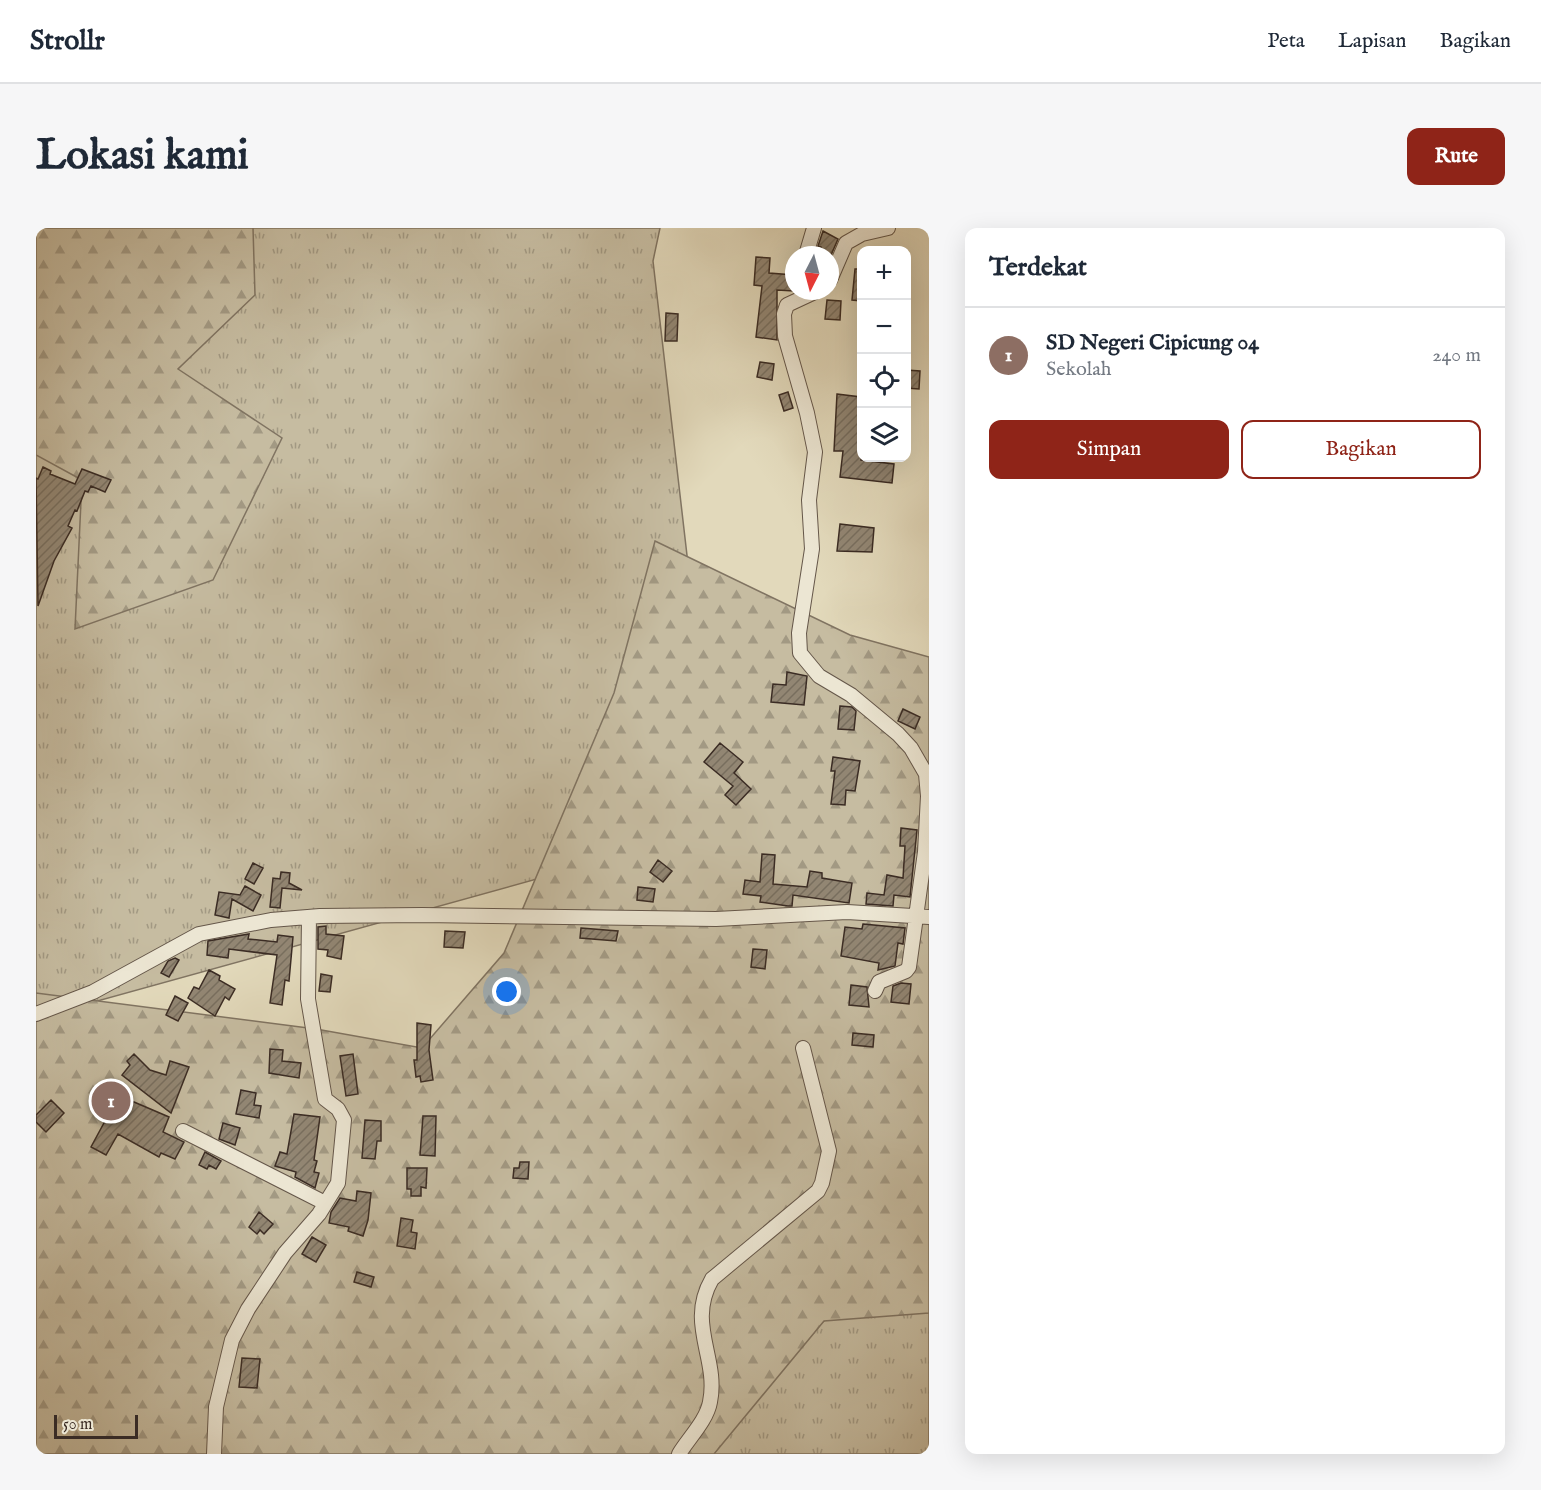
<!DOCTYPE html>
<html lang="id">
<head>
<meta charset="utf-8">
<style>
  :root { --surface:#fff; --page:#f6f6f7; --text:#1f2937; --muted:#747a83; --line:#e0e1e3; --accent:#8f2418 }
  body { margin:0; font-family:"IM FELL English",serif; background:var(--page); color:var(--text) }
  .controls { position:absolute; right:18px; top:18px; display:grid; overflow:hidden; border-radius:12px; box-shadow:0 6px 24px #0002 }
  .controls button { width:54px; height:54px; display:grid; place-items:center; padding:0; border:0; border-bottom:2px solid var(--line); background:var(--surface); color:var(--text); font:30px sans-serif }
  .compass { position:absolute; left:749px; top:18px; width:54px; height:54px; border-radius:50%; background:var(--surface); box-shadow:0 6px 24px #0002; rotate:186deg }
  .scale { position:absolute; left:18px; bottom:15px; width:84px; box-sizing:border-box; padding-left:6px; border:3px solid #3b2c24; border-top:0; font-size:16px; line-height:21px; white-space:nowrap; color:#3b2c24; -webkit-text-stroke:4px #ece6d3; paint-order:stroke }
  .you { position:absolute; left:471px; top:764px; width:21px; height:21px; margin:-15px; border:4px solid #fff; border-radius:50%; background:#1a73e8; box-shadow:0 0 0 9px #1a73e833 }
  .badge { display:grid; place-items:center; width:39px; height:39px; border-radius:50%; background:var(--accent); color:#fff; font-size:20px; font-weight:700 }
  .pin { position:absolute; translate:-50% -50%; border:3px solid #fff; box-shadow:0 2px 6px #0006 }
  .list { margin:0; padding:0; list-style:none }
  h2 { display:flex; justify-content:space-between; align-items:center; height:78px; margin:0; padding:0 24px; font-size:26px }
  h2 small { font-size:20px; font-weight:400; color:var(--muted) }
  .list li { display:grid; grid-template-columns:39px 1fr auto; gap:18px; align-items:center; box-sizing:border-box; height:96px; padding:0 24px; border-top:2px solid var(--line) }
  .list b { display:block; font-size:22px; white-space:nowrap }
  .list p { margin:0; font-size:20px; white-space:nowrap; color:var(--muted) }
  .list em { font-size:20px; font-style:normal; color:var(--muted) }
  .actions { display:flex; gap:12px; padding:18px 24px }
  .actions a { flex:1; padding:14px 0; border:2px solid var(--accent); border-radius:12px; text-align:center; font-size:21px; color:var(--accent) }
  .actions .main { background:var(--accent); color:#fff }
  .icon { flex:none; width:33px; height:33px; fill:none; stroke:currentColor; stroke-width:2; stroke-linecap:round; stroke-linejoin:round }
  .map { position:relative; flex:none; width:893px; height:1226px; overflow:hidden; border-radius:12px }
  header { display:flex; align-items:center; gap:36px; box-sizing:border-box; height:84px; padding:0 30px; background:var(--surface); border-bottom:2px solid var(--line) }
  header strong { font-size:28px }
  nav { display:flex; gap:33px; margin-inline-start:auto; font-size:21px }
  .intro { display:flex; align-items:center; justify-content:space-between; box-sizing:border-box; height:144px; padding:0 36px }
  h1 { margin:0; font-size:42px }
  .button { padding:15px 27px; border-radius:12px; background:var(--accent); color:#fff; font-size:21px; font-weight:700 }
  main { display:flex; gap:36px; padding:0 36px }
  aside { flex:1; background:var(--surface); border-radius:12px; box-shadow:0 6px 24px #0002 }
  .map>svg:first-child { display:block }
</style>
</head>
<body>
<header>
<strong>Strollr</strong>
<nav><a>Peta</a><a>Lapisan</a><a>Bagikan</a></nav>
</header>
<div class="intro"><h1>Lokasi kami</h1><a class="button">Rute</a></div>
<main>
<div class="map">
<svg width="893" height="1226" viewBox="0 0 893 1226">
  <defs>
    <pattern id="grass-tufts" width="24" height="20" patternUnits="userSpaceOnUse" patternTransform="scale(1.5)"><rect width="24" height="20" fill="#c6bca1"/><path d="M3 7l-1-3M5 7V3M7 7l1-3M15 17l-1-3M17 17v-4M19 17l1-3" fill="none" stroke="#a29983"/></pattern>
    <pattern id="forest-firs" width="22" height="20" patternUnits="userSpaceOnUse" patternTransform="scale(1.5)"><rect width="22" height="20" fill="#c6bca1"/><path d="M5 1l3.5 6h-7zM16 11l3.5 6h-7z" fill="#a29983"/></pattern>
    <pattern id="building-hatch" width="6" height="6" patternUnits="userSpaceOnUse" patternTransform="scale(1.5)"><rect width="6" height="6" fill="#928673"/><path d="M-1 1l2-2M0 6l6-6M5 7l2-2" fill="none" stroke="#786e5e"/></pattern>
  </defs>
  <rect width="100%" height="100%" fill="#e2d9bb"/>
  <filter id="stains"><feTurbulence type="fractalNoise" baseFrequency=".00333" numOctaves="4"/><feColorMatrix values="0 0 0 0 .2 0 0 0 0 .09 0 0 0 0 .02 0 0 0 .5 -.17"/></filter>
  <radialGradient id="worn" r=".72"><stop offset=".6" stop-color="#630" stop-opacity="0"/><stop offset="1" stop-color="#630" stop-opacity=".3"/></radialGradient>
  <path fill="url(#grass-tufts)" stroke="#807462" stroke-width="1.5" d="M28 0H624L617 33 652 336 562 634 0 790V114Z
    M867 1038 893 1054V1226H642L631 1202Z"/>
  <path fill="url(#forest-firs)" stroke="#807462" stroke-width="1.5" d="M0 0H217L219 67 142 141 246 210 177 352 39 401 46 252 0 227Z
    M619 313 814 407 893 429V1085L788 1093 678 1226H0V765L280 801 386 820 468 725 578 465Z"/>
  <path fill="url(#building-hatch)" stroke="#3b2c24" stroke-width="1.5" d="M787 3 802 11 795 27H784L785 19 782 18Z
    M720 29 734 30 733 45 758 47V63L741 62V112L720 109 726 58 718 57Z
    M819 41H825V73L816 72Z
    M791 72 805 73 804 92 789 91Z
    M630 85 642 86 641 113H629Z
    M724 134 738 136 736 152 721 149Z
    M870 142 884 143 883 161 870 160Z
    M752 164 757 180 748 183 743 167Z
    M801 166 825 169V232L858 236 856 255 804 249 807 223H798Z
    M7 239 15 243 14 246 39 256 46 241 75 252 69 264 55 258 52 264 49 263 41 283 39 282 32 298 36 300 18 333 2 378 0 250 2 251Z
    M804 296 838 300 836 324 801 323Z
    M751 444 771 448 768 477 735 474 737 456 750 457Z
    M804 478 816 479 820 483 818 502 802 501Z
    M867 481 884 489 879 501 862 493Z
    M684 515 707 534 698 545 715 561 700 577 689 567 697 558 668 534Z
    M797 529 824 533 819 563 810 562 809 577 795 576 799 543H795Z
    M865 600 881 602 874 669 858 667 857 678 830 676 831 665 848 667 851 647 867 650 869 618H864Z
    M726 626 739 627 737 656 771 659 774 643 786 645V650L816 655 813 675 757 667 756 678H752L724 674 725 668 707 666 709 652 724 654Z
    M622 632 636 643 627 654 614 644Z
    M217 635 227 640 218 656 209 651Z
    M245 644 254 645 253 655 266 662 246 660 244 680 234 679 237 650 244 651Z
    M209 658 225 667 217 683 196 671 193 690 179 687 183 664 204 667Z
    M602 659 619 661 617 674 601 672Z
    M827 696 869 700 867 716 862 715 859 738 842 742 843 735 805 728 809 699 826 701Z
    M290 698V706L308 708 305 731 291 728 292 722 282 721V699Z
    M545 700 582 703 580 713 544 710Z
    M409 703 429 704 427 720 408 719Z
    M213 706 212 711 241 714 242 707 257 709 253 753 249 752 246 777 234 775 241 727 193 721 192 730 171 727 172 713Z
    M717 721 731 722 729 741 715 739Z
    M139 730 143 732 133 749 125 745 132 733Z
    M173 742 184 748 183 752 199 761 193 772 189 769 179 788 152 770 158 759 163 761Z
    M285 746 296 748 294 764 283 763Z
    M865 755 875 756 873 776 855 774 857 758Z
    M815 757 831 759 833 779 813 777Z
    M139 768 152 775 142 793 130 787Z
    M381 795 395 797 393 822 397 852 385 854 384 848 380 849 378 832H381Z
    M817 805 838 807 837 819 816 817Z
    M234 821 247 822 246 833 265 835 263 850 233 845Z
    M98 826 114 842 130 847 134 833 153 839 135 885 86 847 94 837 91 833Z
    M317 826 322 866 310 868 304 828Z
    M205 862 220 865 218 877 225 878 223 890 200 886Z
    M91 871 133 889 127 904 148 914 139 931 125 925 123 929 82 906 70 927 55 919 75 882 84 887Z
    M15 872 28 885 10 904 0 894V887Z
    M258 886 284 889 278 932 281 933 278 944 283 945 279 960 259 949 260 944 239 938 244 924 251 926Z
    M387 888H400L399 928 384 927Z
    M329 892 345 893V913H341L339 931 326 930Z
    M187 895 204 900 199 917 183 911Z
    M169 924 185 933 180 941 173 937 171 941 163 937Z
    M484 934H493L492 951 477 950 478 940H483Z
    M371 940H391L390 960 385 959V968H375V961H371Z
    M321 963 335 965 332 992 327 1008 312 1003 313 999 293 995 295 984 304 970 320 973Z
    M223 984 237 996 228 1006 224 1002 221 1006 213 999Z
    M365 990 377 992 375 1004 381 1005 379 1021 361 1018Z
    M276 1009 290 1017 280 1034 266 1026Z
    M321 1044 338 1049 335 1059 318 1054Z
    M206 1130 224 1131 221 1160 203 1159Z"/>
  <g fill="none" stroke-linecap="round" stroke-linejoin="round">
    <defs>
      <path id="street" d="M770 27 778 0
        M794 52 810 15 826 6 852 0
        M781 63 751 77 748 86 749 108 771 185 779 224 773 272 776 321 763 405 764 425 783 448 815 467 862 506 875 520 890 546 892 568 889 624 873 739 870 743 843 754 839 763
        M0 786 57 764 163 706 235 692 284 688 386 687 680 691 811 684 893 689
        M147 903 289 975
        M178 1226 180 1179 196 1112 212 1081 249 1025 283 986 302 955 308 892 302 881 289 871 272 771 273 689
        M643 1226C652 1211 671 1192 674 1174 683 1130 650 1096 676 1051L782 963 786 955 793 923 767 820"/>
    </defs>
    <use href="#street" stroke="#65574a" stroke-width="16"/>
    <use href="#street" stroke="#ece6d3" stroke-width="14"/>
  </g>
  <rect width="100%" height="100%" filter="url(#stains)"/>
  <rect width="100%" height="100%" fill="url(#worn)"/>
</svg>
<div class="controls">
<button>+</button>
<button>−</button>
<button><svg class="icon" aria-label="locate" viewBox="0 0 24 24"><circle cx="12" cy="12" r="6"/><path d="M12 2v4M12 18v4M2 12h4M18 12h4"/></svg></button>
<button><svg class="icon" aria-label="layers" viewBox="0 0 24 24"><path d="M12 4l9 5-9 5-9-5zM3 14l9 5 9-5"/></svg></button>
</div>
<svg class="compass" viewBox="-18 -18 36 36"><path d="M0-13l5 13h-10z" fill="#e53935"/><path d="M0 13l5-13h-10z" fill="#747a83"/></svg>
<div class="scale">50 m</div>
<div class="you"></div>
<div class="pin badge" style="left:75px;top:873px;background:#8d6e63">1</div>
</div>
<aside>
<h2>Terdekat<small></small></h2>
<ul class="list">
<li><span class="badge" style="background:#8d6e63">1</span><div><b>SD Negeri Cipicung 04</b><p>Sekolah</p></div><em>240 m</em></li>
</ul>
<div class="actions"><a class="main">Simpan</a><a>Bagikan</a></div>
</aside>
</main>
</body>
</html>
